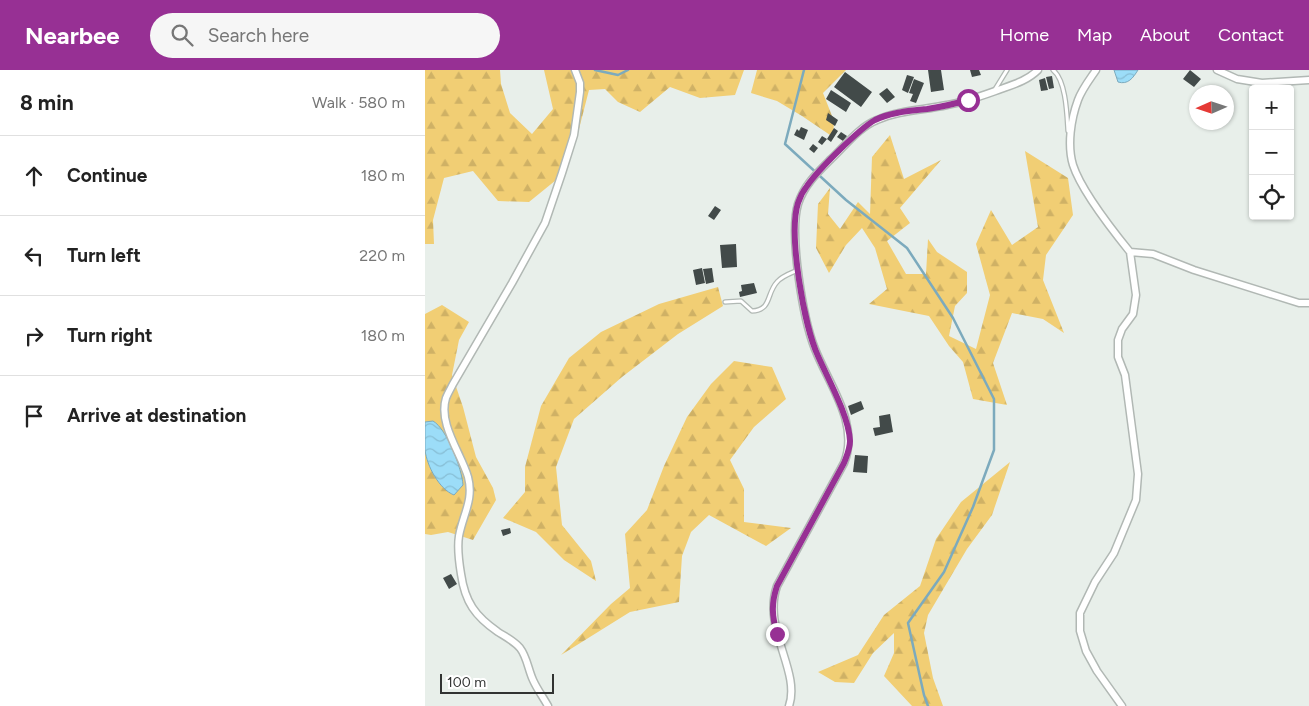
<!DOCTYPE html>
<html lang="en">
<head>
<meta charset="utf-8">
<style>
  :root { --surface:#fff; --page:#f6f6f6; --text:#222; --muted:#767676; --line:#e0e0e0; --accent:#973094 }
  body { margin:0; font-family:Figtree,sans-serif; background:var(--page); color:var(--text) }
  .controls { position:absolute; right:15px; top:15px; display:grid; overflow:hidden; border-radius:5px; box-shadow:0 1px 4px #0004 }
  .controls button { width:45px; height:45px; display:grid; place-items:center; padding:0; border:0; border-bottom:1px solid var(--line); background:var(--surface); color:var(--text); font:25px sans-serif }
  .compass { position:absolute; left:764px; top:15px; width:45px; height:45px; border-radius:50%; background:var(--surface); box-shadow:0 1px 4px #0004; rotate:267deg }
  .scale { position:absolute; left:15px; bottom:12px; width:114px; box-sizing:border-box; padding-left:5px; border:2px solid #313332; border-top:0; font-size:14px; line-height:18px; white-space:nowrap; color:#313332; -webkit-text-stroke:4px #fff; paint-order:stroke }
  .stop { position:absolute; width:15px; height:15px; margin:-11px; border:4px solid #973094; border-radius:50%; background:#fff }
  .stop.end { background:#973094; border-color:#fff; box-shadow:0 1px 5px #0008 }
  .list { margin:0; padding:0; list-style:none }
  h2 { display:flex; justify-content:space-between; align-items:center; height:65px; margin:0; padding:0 20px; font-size:21px }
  h2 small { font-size:16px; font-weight:400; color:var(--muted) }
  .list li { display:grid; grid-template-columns:32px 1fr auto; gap:15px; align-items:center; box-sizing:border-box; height:80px; padding:0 20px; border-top:1px solid var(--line) }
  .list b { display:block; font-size:19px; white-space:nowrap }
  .list em { font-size:16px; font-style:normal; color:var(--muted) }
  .icon { flex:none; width:28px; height:28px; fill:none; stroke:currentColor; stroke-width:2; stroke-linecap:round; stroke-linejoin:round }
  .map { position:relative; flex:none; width:884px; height:636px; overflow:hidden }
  header { display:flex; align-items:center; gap:30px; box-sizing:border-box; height:70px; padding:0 25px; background:var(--accent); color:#fff }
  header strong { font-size:24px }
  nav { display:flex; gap:28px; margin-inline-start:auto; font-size:18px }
  .search { width:350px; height:45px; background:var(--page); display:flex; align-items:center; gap:12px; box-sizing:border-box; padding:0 18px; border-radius:28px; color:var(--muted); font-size:19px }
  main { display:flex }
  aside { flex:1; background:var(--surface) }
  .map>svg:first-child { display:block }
</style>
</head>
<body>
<header>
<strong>Nearbee</strong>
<div class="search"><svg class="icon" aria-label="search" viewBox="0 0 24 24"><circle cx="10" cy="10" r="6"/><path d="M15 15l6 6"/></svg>Search here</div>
<nav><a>Home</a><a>Map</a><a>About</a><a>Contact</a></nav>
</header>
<main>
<aside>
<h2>8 min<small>Walk · 580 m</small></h2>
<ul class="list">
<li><svg class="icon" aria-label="ahead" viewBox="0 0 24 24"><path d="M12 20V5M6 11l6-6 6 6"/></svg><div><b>Continue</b></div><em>180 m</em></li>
<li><svg class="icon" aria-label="left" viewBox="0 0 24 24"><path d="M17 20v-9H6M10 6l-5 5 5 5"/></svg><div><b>Turn left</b></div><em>220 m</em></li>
<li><svg class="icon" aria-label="right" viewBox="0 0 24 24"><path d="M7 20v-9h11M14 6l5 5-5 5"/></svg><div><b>Turn right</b></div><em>180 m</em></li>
<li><svg class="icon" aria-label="arrive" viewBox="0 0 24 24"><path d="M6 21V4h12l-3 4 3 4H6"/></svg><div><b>Arrive at destination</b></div></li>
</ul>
</aside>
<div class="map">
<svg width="884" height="636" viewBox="0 0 884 636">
  <defs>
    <pattern id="forest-firs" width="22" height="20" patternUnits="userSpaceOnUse" patternTransform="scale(1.25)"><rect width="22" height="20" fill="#f1ce74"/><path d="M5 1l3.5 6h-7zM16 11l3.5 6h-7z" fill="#cfb165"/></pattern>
    <pattern id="water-waves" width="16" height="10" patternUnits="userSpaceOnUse" patternTransform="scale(1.25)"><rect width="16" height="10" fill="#9cddf8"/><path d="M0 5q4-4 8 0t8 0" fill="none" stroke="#87bed5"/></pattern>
  </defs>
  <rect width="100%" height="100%" fill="#e8efea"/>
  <path fill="url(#forest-firs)" d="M0 0H75L76 14 85 43 107 64 128 39 119 0H319L310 25 275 28 245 17 215 42 193 32 180 19 164 20 154 59 136 106 104 132 73 131 48 101 19 108 8 150 9 174H0Z
    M332 0H421L398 23 409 51 408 67 377 46 352 31 326 23Z
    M465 65 479 109 516 90 475 138 485 153 462 171 481 204H501L503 169 512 182 542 202V223L530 236 524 266 551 279 565 225 551 174 566 140 587 175 613 157 600 81 643 108 648 145 621 185 618 210 639 263 618 249 587 243 568 293 582 335 548 329 538 292 524 276 504 246 444 234 462 219 450 178 437 158 421 175 404 203 391 178 393 134 405 118 403 144 415 159 433 132 445 144 447 87Z
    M293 217 298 236 253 264 197 307 149 349 131 397 137 455 166 491 171 511 139 490 111 462 78 448 100 422V397L116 336 144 288 176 262 234 234Z
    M17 235 44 252 34 270 27 305 38 337 51 387 68 418 71 430 48 470 23 462 6 465 0 464V244Z
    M309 291 347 297 361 329 329 357 305 390 319 419V452L366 458 341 476 284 445 266 462 257 486 254 532 205 542 136 585 186 534 205 518 200 464 222 440 239 396 262 347 286 314Z
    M585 392 567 445 542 479 503 545 499 563 508 608 518 636H487L459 606 469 583V563L448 583 429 613 410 612 393 602 433 585 459 545 495 516 511 469 536 432Z"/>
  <path fill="url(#water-waves)" stroke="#7caabd" d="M689 0H713C708 8 703 15 693 12Z
    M8 351C22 359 37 399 38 415L29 425C14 419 2 396 0 380 0 371 0 361 0 352Z"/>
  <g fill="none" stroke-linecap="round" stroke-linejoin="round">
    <path stroke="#7caabd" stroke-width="2.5" d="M170 0 193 5 203 0
      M379 0 360 74 421 130 482 178 528 248 569 329V380L548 437 519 502 483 553 499 625 503 636"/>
  </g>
  <path fill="#424a49" d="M503 0H516L519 20 506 22Z
    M545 0H554L556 5 547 7Z
    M765 0 776 9 769 17 758 9Z
    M420 2 447 22 436 37 409 17Z
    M482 5 489 7 483 23 477 20Z
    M627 6 629 18 624 19 621 7Z
    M620 8 623 20 616 21 614 10Z
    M489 9 499 13 491 33 485 31 488 24 484 23Z
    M462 18 470 27 462 33 454 24Z
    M406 20 426 33 421 42 401 29Z
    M403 43 413 50 410 56 401 50Z
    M376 57 383 60 379 70 369 65 372 59 374 61Z
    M409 58 413 61 406 72 402 69Z
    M416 62 422 66 418 71 412 67Z
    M397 66 402 69 397 75 393 72Z
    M388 74 393 78 389 83 384 79Z
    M290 136 296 140 289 150 283 146Z
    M311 174 312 197 297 198 295 175Z
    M277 198 280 213 271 215 268 200Z
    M287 198 289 212 281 214 278 199Z
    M329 213 332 223 315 227 314 222 317 221 316 215Z
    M436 331 439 339 426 345 423 336Z
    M465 344 468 362 450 366 448 358 455 357 454 346Z
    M430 385 443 386 442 403 428 402Z
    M85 458 86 463 78 466 76 460Z
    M26 504 32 514 24 519 18 508Z"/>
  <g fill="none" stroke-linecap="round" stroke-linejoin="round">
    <defs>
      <path id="lane" d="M628 0C641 10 642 45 643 61
        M569 21 582 0
        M300 232 316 231 327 241C347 240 341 224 352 212 357 206 366 203 373 200"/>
      <path id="street" d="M671 0C665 9 657 19 653 30 646 49 642 75 648 95 656 120 688 161 705 182L728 184 769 200 874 233H884
        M792 0 812 9 837 13 884 10
        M123 636C118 627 112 619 108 610 103 599 102 587 95 578 89 571 81 567 73 562 50 546 40 532 36 504 34 492 32 478 34 466 38 444 49 430 43 407 36 383 13 354 21 328 23 323 26 318 28 314L87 213 120 153 137 103 149 65 155 22V13L150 0
        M364 636C376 601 337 559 352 516L419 393C435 354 404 315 390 279 378 249 364 165 373 134 379 115 393 102 406 89 420 76 434 57 452 50 474 40 499 40 522 35 541 32 559 25 576 19 590 14 603 10 613 0
        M697 636 672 601 661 581 655 561V543L670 512 689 483 711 430 713 404 700 305 693 287V270L697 259 708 244 711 225 705 182"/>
    </defs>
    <use href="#lane" stroke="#b1b8b4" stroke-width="5.5"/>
    <use href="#street" stroke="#b1b8b4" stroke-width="9"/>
    <use href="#lane" stroke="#fff" stroke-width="3"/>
    <use href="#street" stroke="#fff" stroke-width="6"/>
  </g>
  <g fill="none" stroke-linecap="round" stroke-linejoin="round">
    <path stroke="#973094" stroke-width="6" d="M352 564C347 546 346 534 352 516L419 393C422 385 425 379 425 371 424 346 403 309 393 286 379 256 363 164 373 133 375 127 378 121 382 116 393 100 434 59 450 50 466 42 485 41 502 39 516 37 529 34 543 30"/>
  </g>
</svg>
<div class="controls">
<button>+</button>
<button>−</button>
<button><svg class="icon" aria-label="locate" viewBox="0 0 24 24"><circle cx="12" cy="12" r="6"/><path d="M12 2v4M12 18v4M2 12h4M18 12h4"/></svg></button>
</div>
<svg class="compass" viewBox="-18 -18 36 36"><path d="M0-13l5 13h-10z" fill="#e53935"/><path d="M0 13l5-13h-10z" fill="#767676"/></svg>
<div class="scale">100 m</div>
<div class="stop" style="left:543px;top:30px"></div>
<div class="stop end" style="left:352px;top:564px"></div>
</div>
</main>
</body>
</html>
